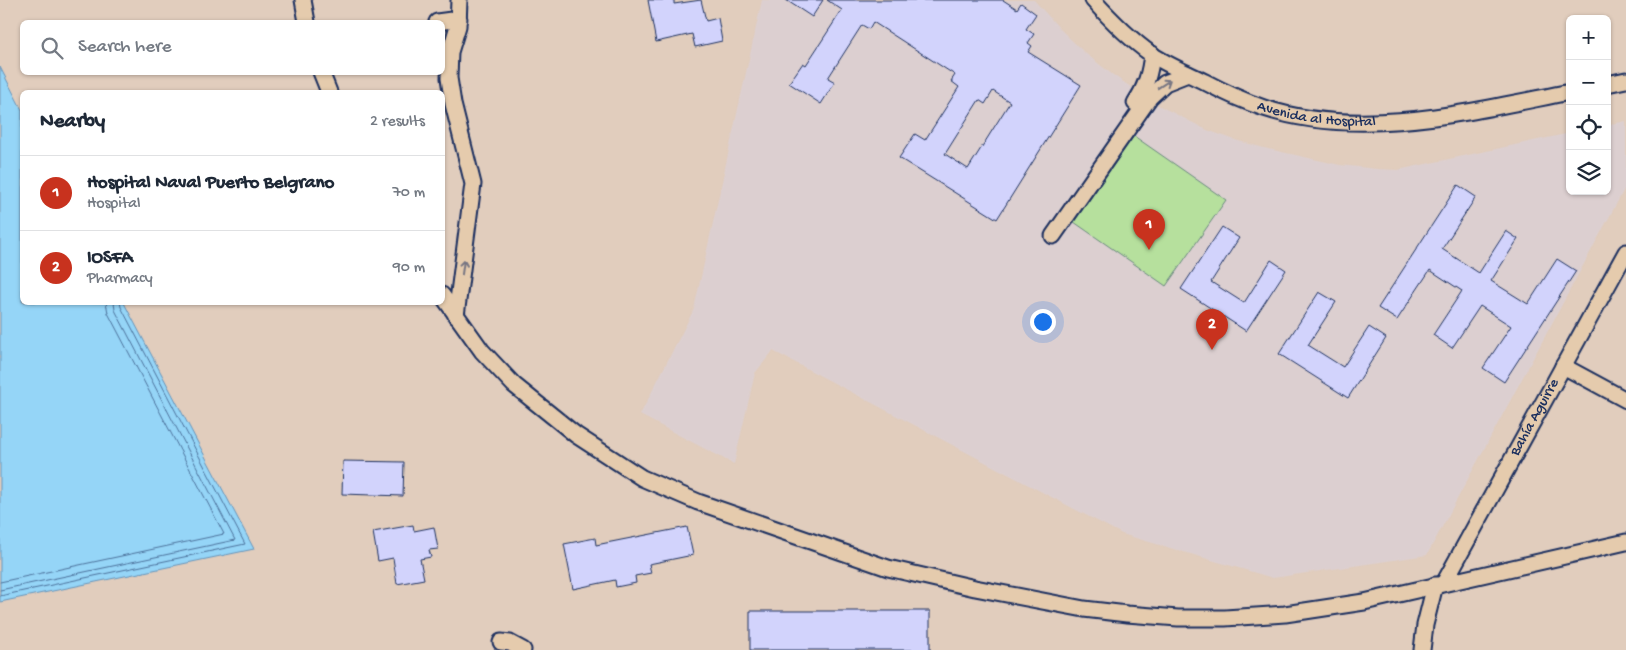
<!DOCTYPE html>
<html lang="en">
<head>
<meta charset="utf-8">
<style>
  :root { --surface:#fff; --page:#f6f6f7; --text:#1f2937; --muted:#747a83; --line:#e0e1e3; --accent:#c8321e }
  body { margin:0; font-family:"Gochi Hand",sans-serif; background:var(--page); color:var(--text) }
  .controls { position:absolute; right:15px; top:15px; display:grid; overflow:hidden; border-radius:8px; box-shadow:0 1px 4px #0004 }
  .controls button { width:45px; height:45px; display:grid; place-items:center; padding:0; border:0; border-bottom:1px solid var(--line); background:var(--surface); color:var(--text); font:25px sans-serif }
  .you { position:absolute; left:1042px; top:321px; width:18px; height:18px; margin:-12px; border:4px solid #fff; border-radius:50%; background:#1a73e8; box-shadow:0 0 0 8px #1a73e833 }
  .badge { display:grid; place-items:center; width:32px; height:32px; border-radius:50%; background:var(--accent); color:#fff; font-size:16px; font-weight:700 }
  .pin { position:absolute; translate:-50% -41px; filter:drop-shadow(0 1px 2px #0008) }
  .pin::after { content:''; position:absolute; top:26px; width:18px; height:15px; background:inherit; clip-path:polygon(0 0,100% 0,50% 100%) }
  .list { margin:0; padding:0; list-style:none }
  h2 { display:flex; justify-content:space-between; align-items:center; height:65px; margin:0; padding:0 20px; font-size:21px }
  h2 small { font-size:16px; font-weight:400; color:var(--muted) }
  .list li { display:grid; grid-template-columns:32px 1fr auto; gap:15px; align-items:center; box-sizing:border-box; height:75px; padding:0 20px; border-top:1px solid var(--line) }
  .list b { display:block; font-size:19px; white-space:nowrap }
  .list p { margin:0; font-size:16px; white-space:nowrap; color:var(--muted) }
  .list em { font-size:16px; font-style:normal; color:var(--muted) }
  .icon { flex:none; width:28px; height:28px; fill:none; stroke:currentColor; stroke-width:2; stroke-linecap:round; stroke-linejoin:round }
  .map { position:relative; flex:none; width:1626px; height:650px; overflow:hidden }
  .search { position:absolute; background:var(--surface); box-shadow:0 1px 4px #0004; left:20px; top:20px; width:425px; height:55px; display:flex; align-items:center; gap:12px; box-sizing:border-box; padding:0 18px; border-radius:8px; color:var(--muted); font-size:19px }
  .panel { position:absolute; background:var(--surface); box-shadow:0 1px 4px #0004; left:20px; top:90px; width:425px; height:215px; border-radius:8px }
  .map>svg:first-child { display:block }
</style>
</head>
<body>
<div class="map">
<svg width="1626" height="650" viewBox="0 0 1626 650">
  <rect width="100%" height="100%" fill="#e1cdbd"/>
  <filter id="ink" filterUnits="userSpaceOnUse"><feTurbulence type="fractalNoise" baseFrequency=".02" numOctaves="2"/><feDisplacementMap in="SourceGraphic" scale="10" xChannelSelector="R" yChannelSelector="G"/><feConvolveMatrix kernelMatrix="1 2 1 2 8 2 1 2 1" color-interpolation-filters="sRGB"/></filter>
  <g filter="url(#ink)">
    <path fill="#dccfd0" d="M762 0H1034L1061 30 1085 53 1113 75 1156 104 1207 130 1235 140 1264 148 1340 165 1377 169 1398 170 1570 133V191H1607V125L1626 121V186L1427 555 1273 578 1122 534 773 351 755 373 734 464 640 415 694 309Z"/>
    <path fill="#b6e09d" stroke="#68887e" d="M1134 136 1226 200 1166 286 1074 222Z"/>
    <path fill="#95d5f7" stroke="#6493ba" d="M0 67 22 110V302L124 303 254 549 0 602Z"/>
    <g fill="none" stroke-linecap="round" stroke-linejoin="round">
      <path stroke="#4c719b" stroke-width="1" d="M0 582 224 534 108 313 106 302
        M0 590 235 540 115 310 114 302
        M0 596 245 544 121 307 120 302"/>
    </g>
    <path fill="#d2d3fc" stroke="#1b2f5e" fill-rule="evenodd" d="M648 0H674V4L701 0 706 21 718 18 722 41 695 47 692 34 656 42Z
      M786 0H823L812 17Z
      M827 0H1003L1017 9 1021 3 1036 14 1026 29 1034 34 1028 43 1032 46 1028 52 1081 85 997 219 899 158 915 134 925 140 959 87 951 81 955 75 873 22 869 29 862 25 828 78 835 82 821 104 789 83 803 63 806 65 842 10ZM993 91 1010 102 968 169 945 154 979 100 985 104Z
      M1458 185 1476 197 1442 249 1479 273 1506 231 1518 239 1491 281 1528 304 1557 259 1576 271 1504 382 1483 368 1511 326 1480 306 1452 348 1433 335 1462 291 1430 270 1397 320 1378 308Z
      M1222 227 1239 238 1211 282 1244 303 1271 260 1286 270 1246 331 1181 289Z
      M1319 292 1336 302 1308 345 1343 367 1369 327 1386 338 1348 398 1279 354Z
      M343 461 404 462 403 496 342 494Z
      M413 525 414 531 434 527 438 549 429 550 431 557 420 559 424 579 397 584 393 558 378 561 373 532Z
      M687 527 693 555 649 564 651 573 635 576 636 583 616 587 615 580 573 589 564 544 595 538 596 545Z
      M750 611H930V650H750Z"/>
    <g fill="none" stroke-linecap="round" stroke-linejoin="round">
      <defs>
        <g id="street">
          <path d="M303 0 307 22"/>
          <path id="s1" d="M1093 0C1110 19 1130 39 1151 54 1167 65 1187 73 1205 82 1224 92 1243 101 1264 108 1362 140 1472 111 1570 92"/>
          <path d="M437 22 459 19"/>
          <path d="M321 72 329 92"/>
          <path d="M1607 84 1626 80"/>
          <path d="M1135 103C1146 87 1150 73 1152 54"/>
          <path d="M1053 236 1150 97 1165 83 1188 74"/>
          <path d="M442 295 482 351 514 385 576 435 642 478 698 502 888 568 975 588 1084 609 1127 614 1178 618H1225L1285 614 1364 602 1626 542"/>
          <path d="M456 316 473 184 453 104 449 78 450 52 458 26 459 0"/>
          <path d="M1563 366 1626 400"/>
          <path id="s2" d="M1444 583 1626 252"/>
          <path d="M501 642 510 643 523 650"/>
          <path d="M1422 650 1425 625 1435 585"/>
        </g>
      </defs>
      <use href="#street" stroke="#1b2f5e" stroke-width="19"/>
      <use href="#street" stroke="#e5cbad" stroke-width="15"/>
    </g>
    <defs><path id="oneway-shaft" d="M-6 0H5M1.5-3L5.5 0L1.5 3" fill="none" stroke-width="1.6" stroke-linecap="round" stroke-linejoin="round" transform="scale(1.25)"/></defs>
    <g stroke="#767582">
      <use href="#oneway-shaft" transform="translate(1164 84) rotate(-33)"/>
      <use href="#oneway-shaft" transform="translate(463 267) rotate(-82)"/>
    </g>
  </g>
  <g text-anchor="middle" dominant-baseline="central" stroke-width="5" stroke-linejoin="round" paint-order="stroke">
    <g font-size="15" fill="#1b2f5e" stroke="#e5cbad">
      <text stroke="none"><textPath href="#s1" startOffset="258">Avenida al Hospital</textPath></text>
      <text stroke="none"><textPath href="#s2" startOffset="189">Bahía Aguirre</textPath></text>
    </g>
  </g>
</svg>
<div class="controls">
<button>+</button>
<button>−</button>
<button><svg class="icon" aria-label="locate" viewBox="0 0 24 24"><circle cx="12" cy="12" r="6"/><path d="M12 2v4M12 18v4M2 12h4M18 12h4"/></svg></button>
<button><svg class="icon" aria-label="layers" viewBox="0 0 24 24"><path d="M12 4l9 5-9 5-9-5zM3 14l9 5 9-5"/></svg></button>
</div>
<div class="you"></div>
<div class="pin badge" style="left:1149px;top:250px">1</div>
<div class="pin badge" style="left:1212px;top:350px">2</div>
<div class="search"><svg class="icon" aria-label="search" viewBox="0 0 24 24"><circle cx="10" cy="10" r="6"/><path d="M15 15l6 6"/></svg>Search here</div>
<section class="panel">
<h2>Nearby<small>2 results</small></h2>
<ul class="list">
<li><span class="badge">1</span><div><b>Hospital Naval Puerto Belgrano</b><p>Hospital</p></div><em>70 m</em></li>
<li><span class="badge">2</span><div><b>IOSFA</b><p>Pharmacy</p></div><em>90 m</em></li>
</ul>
</section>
</div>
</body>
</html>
